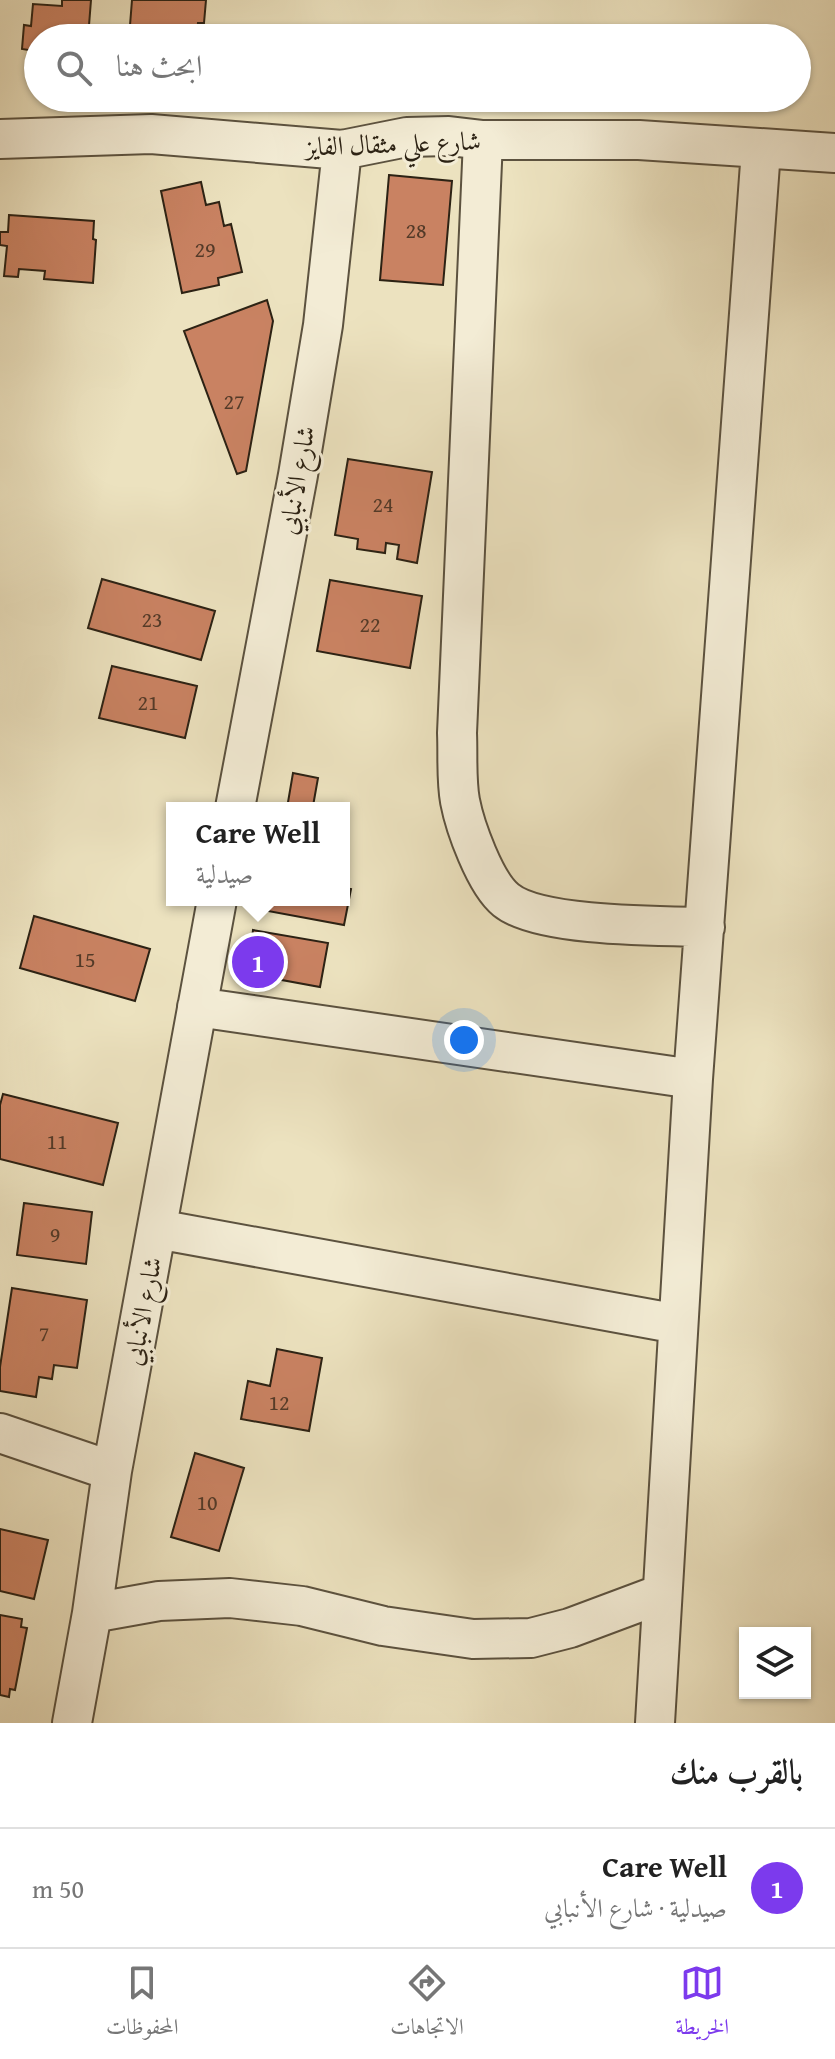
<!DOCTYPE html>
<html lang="ar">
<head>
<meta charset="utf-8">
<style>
  :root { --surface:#fff; --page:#f2f2f2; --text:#222; --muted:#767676; --line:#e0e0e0; --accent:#7c3aed }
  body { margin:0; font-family:"Gentium Book Plus",Amiri,serif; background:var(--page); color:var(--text); direction:rtl }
  .controls { position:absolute; right:24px; bottom:24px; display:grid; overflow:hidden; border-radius:0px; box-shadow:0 2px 6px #0004 }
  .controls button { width:72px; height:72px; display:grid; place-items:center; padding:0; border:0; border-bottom:2px solid var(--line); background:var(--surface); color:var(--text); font:40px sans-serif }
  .you { position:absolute; left:464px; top:1040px; width:28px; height:28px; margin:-20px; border:6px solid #fff; border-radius:50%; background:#1a73e8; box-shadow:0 0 0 12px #1a73e833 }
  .badge { display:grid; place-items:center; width:52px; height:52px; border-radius:50%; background:var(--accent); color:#fff; font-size:26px; font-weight:700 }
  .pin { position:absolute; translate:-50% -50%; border:4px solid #fff; box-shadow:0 2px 8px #0006 }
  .popup { position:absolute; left:166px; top:802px; width:184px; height:104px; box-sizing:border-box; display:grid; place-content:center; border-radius:0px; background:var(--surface); filter:drop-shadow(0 2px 6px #0005); font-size:26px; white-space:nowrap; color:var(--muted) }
  .popup b { font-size:30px; color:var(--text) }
  .popup::after { content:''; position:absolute; left:50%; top:100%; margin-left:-16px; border:16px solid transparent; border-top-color:var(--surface) }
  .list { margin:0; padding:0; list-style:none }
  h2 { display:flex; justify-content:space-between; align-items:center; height:104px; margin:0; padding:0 32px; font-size:34px }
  h2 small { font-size:26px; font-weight:400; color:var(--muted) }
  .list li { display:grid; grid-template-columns:52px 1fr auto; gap:24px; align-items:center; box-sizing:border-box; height:120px; padding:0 32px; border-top:2px solid var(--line) }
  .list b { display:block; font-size:30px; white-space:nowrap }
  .list p { margin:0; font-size:26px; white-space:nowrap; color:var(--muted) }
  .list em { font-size:26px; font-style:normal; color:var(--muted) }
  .icon { flex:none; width:44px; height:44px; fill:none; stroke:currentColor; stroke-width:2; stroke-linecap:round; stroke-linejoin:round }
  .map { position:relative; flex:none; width:835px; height:1723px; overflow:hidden; direction:ltr }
  .search { position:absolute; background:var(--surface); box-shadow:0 2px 6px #0004; left:24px; right:24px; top:24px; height:88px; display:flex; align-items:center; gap:20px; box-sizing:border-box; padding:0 28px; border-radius:44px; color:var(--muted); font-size:30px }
  .sheet { height:224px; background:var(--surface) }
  nav { display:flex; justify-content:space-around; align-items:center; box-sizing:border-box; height:112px; border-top:2px solid var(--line); background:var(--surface); font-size:22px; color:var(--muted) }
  nav a { display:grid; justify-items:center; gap:4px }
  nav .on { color:var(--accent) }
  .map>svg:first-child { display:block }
</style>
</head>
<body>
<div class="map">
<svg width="835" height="1723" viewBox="0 0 835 1723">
  <rect width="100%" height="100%" fill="#ece2bf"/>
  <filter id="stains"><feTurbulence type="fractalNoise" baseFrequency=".0025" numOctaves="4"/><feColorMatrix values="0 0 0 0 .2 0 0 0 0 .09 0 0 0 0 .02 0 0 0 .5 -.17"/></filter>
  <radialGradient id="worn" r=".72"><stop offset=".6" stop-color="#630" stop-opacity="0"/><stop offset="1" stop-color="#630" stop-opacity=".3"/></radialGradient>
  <path fill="#c98262" stroke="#2c2214" stroke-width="2" d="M62 0H91L88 38H38V81L28 80 29 50 22 49 24 25 31 26 33 4 62 6Z
    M132 0H206L204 23H198L196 38H129Z
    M389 175 452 181 443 285 380 280Z
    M201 182 206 205 219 202 224 226 231 224 242 272 218 278 219 285 182 293 161 191Z
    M9 215 94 221 93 239 96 240 93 283 44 279 45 271 19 269 18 277 4 276 7 246 0 245V232H8Z
    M267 300 273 321 246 471 237 474 184 331Z
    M348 459 432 472 417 563 397 559 399 545 386 543 385 553 357 549 358 539 335 535Z
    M102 579 215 611 201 660 88 628Z
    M330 580 422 596 410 668 317 651Z
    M112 666 197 686 185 738 99 718Z
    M293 773 318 778 313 806 325 808H287Z
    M344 888 351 889 344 925 268 911 270 900H344Z
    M34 916 150 949 135 1001 20 968Z
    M253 930 328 943 320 987 260 976 249 965Z
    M3 1094 118 1123 103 1185 0 1159V1105Z
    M24 1203 92 1212 86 1264 17 1255Z
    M12 1288 87 1300 77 1368 54 1365 52 1379 39 1377 36 1397 0 1391V1367Z
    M277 1349 322 1358 309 1431 241 1419 248 1381 270 1386Z
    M195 1453 244 1468 219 1551 171 1537Z
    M0 1529 48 1540 34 1599 0 1591Z
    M0 1615 22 1619 21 1627 27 1628 15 1690 10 1689 9 1697 0 1695Z"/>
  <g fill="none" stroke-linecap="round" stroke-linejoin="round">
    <defs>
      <path id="minor" d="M0 139 151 134 342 150 407 137 449 136 483 140H639L835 153
        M483 140 457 733C458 755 456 779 460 801 465 827 485 883 506 900 539 927 660 926 705 927
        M235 808 298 475 323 325 342 150
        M197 1007 693 1079
        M157 1229 678 1324
        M0 1433 112 1471
        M92 1613 159 1601 230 1598 302 1606 383 1626 473 1639 531 1638 570 1628 661 1594
        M72 1723 92 1613 112 1471 217 900
        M655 1723 693 1079 761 150"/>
    </defs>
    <use href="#minor" stroke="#5c523f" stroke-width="42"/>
    <use href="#minor" stroke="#f3ecd5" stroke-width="38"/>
  </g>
  <g text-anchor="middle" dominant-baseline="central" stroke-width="6" stroke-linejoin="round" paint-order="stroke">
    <g font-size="22" fill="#533a28">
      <text x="416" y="230">28</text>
      <text x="205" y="249">29</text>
      <text x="234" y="401">27</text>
      <text x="383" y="504">24</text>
      <text x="152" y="619">23</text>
      <text x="370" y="624">22</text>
      <text x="148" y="702">21</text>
      <text x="85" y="959">15</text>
      <text x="57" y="1141">11</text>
      <text x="55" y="1234">9</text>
      <text x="44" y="1333">7</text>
      <text x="279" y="1402">12</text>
      <text x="207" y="1502">10</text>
    </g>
    <g font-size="26" fill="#2c2214" stroke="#f3ecd5">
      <text transform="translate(393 143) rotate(-2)">شارع علي مثقال الفايز</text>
      <text transform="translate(296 480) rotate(-80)">شارع الأنبابي</text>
      <text transform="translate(142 1311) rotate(-79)">شارع الأنبابي</text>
    </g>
  </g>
  <rect width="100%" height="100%" filter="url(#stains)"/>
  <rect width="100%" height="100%" fill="url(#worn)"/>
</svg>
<div class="controls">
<button><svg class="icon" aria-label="layers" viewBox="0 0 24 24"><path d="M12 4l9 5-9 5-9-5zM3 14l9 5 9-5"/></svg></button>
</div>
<div class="you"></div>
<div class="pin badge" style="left:258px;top:962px">1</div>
<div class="popup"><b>Care Well</b>صيدلية</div>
<div class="search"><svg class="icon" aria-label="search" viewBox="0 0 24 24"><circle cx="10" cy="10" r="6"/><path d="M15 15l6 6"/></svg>ابحث هنا</div>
</div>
<section class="sheet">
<h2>بالقرب منك<small></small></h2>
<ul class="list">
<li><span class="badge">1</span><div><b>Care Well</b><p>صيدلية · شارع الأنبابي</p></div><em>50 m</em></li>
</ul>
</section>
<nav>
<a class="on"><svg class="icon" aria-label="map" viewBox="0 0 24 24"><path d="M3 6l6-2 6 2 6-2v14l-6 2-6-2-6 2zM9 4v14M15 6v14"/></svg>الخريطة</a>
<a><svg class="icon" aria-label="directions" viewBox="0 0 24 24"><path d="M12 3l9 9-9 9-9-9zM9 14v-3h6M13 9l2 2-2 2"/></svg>الاتجاهات</a>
<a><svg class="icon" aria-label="saved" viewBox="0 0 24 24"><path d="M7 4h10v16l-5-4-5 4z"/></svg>المحفوظات</a>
</nav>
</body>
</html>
